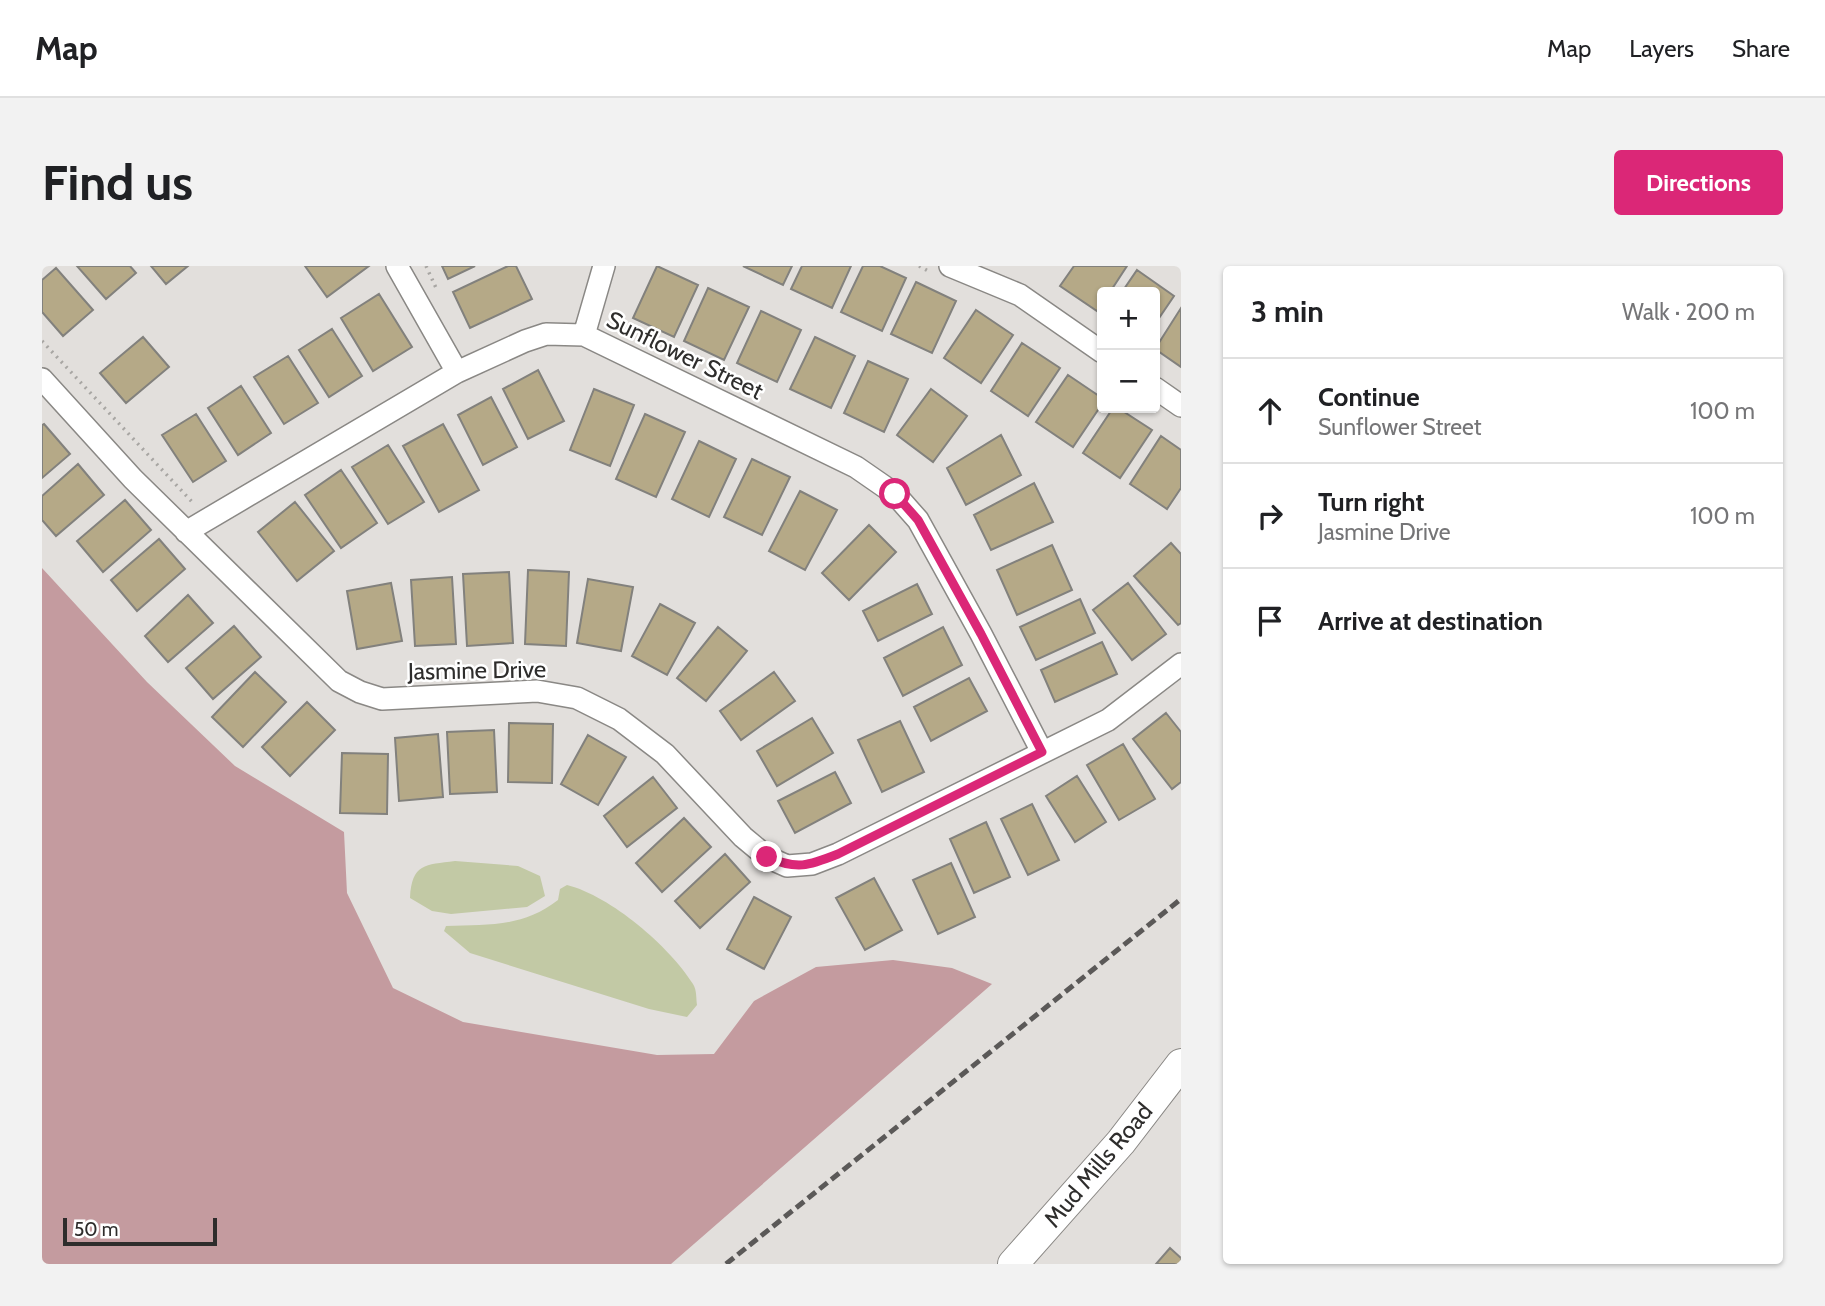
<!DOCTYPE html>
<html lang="en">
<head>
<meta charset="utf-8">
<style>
  :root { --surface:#fff; --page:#f2f2f2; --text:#202124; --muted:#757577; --line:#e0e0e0; --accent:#db2777 }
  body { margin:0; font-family:Cabin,sans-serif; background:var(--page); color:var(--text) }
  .controls { position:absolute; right:21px; top:21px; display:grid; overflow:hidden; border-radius:7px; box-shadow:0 2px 5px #0004 }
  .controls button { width:63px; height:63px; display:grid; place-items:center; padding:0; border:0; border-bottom:2px solid var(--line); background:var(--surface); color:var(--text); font:35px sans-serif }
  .scale { position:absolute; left:21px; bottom:18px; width:154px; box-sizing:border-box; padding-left:7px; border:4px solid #2e2d2c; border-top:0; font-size:19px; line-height:24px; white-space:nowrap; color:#2e2d2c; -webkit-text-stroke:5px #fff; paint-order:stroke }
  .stop { position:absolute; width:21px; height:21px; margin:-16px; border:5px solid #db2777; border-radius:50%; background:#fff }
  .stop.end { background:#db2777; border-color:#fff; box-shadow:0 2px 7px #0008 }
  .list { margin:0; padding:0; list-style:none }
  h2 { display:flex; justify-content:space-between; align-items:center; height:91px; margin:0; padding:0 28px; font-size:30px }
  h2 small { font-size:23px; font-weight:400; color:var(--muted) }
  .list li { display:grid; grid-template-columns:46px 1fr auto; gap:21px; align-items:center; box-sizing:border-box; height:105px; padding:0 28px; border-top:2px solid var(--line) }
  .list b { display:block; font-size:26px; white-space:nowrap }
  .list p { margin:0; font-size:23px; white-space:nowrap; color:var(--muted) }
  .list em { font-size:23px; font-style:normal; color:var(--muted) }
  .icon { flex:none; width:38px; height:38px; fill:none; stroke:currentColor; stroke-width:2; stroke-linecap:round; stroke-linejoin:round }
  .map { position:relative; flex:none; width:1139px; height:998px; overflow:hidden; border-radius:7px }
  header { display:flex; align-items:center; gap:42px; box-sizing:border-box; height:98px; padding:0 35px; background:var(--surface); border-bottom:2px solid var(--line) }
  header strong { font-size:33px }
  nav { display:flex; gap:38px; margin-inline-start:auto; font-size:24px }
  .intro { display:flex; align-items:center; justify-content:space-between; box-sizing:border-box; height:168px; padding:0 42px }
  h1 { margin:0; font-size:49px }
  .button { padding:18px 32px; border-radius:7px; background:var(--accent); color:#fff; font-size:24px; font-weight:700 }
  main { display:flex; gap:42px; padding:0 42px }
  aside { flex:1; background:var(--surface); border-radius:7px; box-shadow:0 2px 5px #0004 }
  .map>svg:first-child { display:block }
</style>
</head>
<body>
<header>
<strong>Map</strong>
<nav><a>Map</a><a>Layers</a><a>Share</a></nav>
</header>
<div class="intro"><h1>Find us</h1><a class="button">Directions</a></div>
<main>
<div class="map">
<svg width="1139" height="998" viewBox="0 0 1139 998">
  <rect width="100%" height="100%" fill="#e2dfdc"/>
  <path fill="#c49b9f" d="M0 302 105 416 193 500 302 566 305 627 351 722 421 756 615 789 672 788 712 735 774 701 851 694 910 702 950 718 629 998H0Z"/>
  <path fill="#c2c9a5" d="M413 595 476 600 498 610 503 630 485 641 409 648 390 645 368 632C370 597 383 599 413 595Z
    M525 619C569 630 628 681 651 718 655 724 654 733 655 739L645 751 607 743 428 687 402 665 404 660C446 658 480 662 516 634L518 623Z"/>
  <path fill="#b5a987" stroke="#82817d" stroke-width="2" d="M35 0H88L94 7 64 33Z
    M109 0H146L124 18Z
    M263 0H327L285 31Z
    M400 0H433L406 13Z
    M466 0H474L490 33 428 62 411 26Z
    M615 0 656 19 632 71 591 52Z
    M701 0H750L741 19Z
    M760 0H809L790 42 749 23Z
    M821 0H838L864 12 840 65 799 46Z
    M1032 0H1085L1068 26H1060V37L1055 45 1018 20Z
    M14 2 51 44 21 70 0 46V14Z
    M1095 4 1132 30 1113 58V26H1080Z
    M874 16 914 35 890 87 849 68Z
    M666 22 707 41 682 94 642 75Z
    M337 28 370 81 331 105 299 52Z
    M1139 42V101L1113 83Z
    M934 44 971 69 939 117 902 92Z
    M719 45 759 64 735 116 695 97Z
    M290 63 320 110 287 131 257 84Z
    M101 71 127 101 84 137 58 107Z
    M773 71 813 90 789 142 748 123Z
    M980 77 1018 102 986 150 949 125Z
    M246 90 276 137 242 158 212 111Z
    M826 95 866 113 842 166 802 147Z
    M496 104 522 155 486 173 461 123Z
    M1026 109 1060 132V138L1031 181 994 156Z
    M199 120 229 167 196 189 166 142Z
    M552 123 592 139 568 200 528 184Z
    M889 123 925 150 891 196 855 169Z
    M449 131 475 181 441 199 416 149Z
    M1071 142H1076L1110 164 1078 212 1041 187Z
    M154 148 184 195 151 216 120 169Z
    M603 148 643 166 614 231 574 213Z
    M2 158 28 188 0 212V159Z
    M401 158 437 224 397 246 361 180Z
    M959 169 979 209 924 239 905 202Z
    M1119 170 1139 184V222L1125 243 1088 218Z
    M657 175 694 193 667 251 630 233Z
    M346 179 382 236 346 258 310 201Z
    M710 193 748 211 720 269 682 251Z
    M36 198 62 229 14 270 0 254V230Z
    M299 204 335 257 299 282 263 229Z
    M992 217 1011 256 949 284 932 249Z
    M758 225 795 244 763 304 727 285Z
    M83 234 109 264 61 306 35 275Z
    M253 236 292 285 255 315 216 266Z
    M827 259 854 286 807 334 780 307Z
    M117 273 143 303 95 345 69 314Z
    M1129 277 1139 288V357L1136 359 1092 310Z
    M1010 279 1030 324 975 349 955 304Z
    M486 304 527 306 524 380 483 378Z
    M467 306 471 377 425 380 421 308Z
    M410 311 414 378 373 380 369 314Z
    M546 313 591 321 579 385 535 377Z
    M349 317 360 375 315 383 305 325Z
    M1086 317 1124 368 1090 394 1051 344Z
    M875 318 890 348 836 375 821 345Z
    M146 329 171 357 126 396 103 370Z
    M1038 333 1053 367 994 394 978 361Z
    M618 338 653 357 625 409 590 390Z
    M192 360 219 391 171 433 144 402Z
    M676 361 705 385 664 435 635 412Z
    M901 361 920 399 861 430 842 392Z
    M1060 376 1075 408 1013 436 999 404Z
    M213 406 244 436 201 481 170 451Z
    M732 406 753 435 699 474 678 445Z
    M927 412 945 445 889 475 872 441Z
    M265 436 293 464 248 510 220 481Z
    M1124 447 1139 466V516L1130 523 1091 473Z
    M770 452 791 487 735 520 715 485Z
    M858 455 882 506 840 526 816 474Z
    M467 457 511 458 510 517 466 516Z
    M452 464 455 526 408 528 405 466Z
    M396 468 401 531 357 535 353 472Z
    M546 469 584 491 556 539 519 518Z
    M1081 478 1113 533 1077 554 1045 499Z
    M300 487 346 488 345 548 298 547Z
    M793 506 809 537 753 567 736 535Z
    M1035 510 1064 556 1033 576 1004 530Z
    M611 511 635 542 585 581 562 550Z
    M990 538 1017 594 986 609 959 553Z
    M642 552 669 581 620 626 594 597Z
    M944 556 968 611 932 627 908 573Z
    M683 588 708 616 658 662 633 635Z
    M909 597 933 651 896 668 871 614Z
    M832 612 860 664 823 684 794 632Z
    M712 631 749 651 722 703 685 683Z
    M1128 982 1139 992V998H1114Z"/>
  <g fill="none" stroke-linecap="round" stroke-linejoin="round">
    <defs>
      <path id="street" d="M355 0 415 106
        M908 0 978 29 1060 86
        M542 69 562 0
        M0 113 91 213 297 415 318 426 340 433 495 425 535 432 577 453 623 488 701 571 725 591 745 600 770 598 796 588 1066 454 1139 398
        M1113 122 1139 140
        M144 266 415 106 483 75 504 68 542 69 814 201 853 228 876 254 939 368 1000 486"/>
      <path id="secondary" d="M971 998 1079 876 1139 798"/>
    </defs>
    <use href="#street" stroke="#8a8885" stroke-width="24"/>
    <use href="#secondary" stroke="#8a8885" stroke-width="32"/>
    <path stroke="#a8a6a3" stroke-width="3.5" stroke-dasharray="2 5" stroke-linecap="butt" d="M384 0 395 24
      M877 0 888 6
      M0 75 152 238"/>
    <use href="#street" stroke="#fff" stroke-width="21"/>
    <use href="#secondary" stroke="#fff" stroke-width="30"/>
    <path stroke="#5b5958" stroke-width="5" stroke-dasharray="10 5" stroke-linecap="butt" d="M684 998 1139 633"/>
  </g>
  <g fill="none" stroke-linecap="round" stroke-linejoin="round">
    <path stroke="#db2777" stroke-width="9" d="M725 591C755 604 766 600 796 588L1000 486 939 368 876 254 853 228"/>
  </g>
  <g text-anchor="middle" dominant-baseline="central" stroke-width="5" stroke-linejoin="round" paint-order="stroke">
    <g font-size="24" fill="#2e2d2c" stroke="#fff">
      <text transform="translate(643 89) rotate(26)">Sunflower Street</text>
      <text transform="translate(435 404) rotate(-1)">Jasmine Drive</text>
      <text transform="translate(1056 899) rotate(-50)">Mud Mills Road</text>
    </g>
  </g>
</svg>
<div class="controls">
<button>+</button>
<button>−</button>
</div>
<div class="scale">50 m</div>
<div class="stop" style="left:853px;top:228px"></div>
<div class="stop end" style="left:725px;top:591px"></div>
</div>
<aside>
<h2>3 min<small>Walk · 200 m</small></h2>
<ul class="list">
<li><svg class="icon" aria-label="ahead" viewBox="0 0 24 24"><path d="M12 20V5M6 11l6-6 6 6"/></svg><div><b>Continue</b><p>Sunflower Street</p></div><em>100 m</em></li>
<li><svg class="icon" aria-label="right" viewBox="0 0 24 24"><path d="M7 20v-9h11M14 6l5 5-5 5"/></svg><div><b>Turn right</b><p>Jasmine Drive</p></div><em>100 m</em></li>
<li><svg class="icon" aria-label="arrive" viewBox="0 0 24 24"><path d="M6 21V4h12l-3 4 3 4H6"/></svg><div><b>Arrive at destination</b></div></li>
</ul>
</aside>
</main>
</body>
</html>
